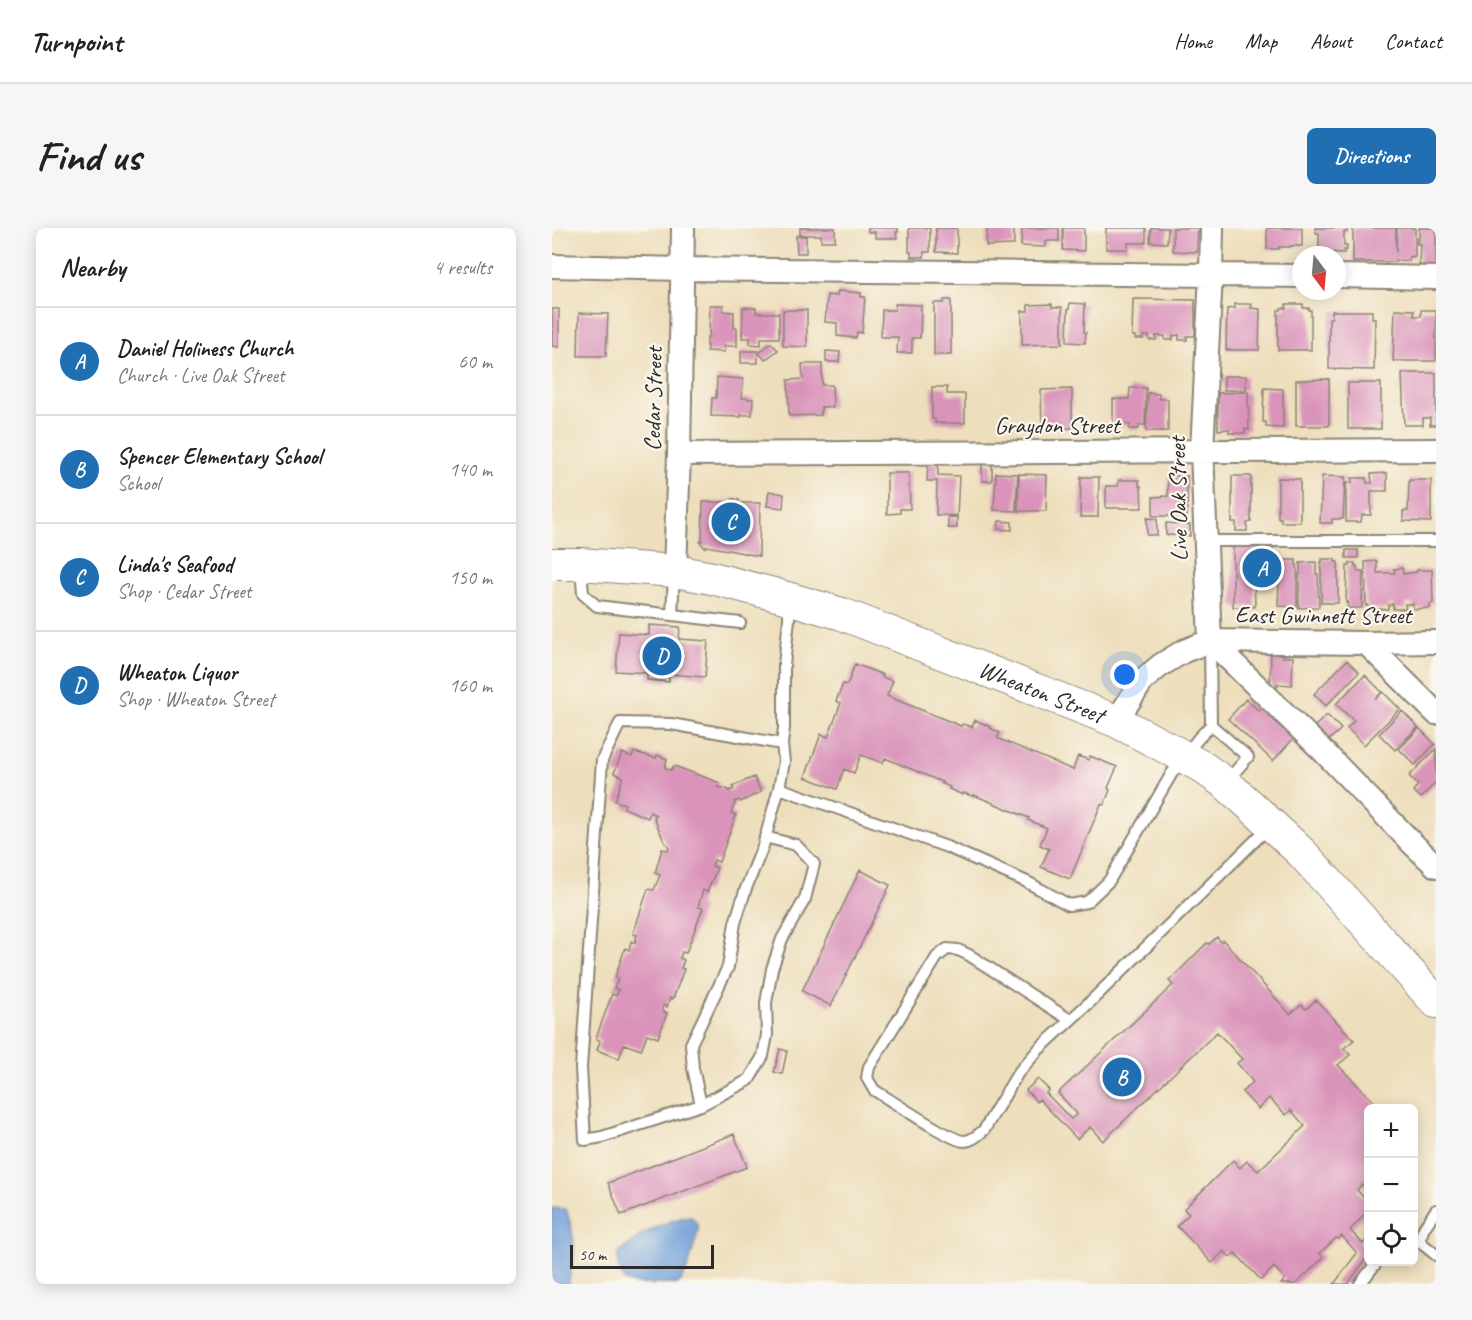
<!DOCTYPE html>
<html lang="en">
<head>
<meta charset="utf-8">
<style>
  :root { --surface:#fff; --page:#f6f6f6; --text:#222; --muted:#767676; --line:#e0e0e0; --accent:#1f6fb2 }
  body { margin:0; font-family:Caveat,sans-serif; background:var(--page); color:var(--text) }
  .controls { position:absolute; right:18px; bottom:18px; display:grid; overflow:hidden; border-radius:9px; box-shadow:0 3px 15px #0003 }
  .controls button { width:54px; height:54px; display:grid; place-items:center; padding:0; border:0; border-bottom:2px solid var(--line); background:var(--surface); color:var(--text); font:30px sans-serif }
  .compass { position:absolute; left:740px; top:18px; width:54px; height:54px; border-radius:50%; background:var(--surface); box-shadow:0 3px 15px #0003; rotate:164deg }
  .scale { position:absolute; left:18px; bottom:15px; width:144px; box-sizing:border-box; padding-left:6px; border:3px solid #2b2b2b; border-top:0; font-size:16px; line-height:21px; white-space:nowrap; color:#2b2b2b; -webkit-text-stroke:4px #fbf7ec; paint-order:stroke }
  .you { position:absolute; left:573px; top:447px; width:21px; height:21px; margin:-15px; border:4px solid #fff; border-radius:50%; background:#1a73e8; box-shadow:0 0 0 9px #1a73e833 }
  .badge { display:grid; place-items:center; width:39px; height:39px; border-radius:50%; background:var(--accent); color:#fff; font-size:20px; font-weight:700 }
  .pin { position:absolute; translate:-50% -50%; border:3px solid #fff; box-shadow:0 2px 6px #0006 }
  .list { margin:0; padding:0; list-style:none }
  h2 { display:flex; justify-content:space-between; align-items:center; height:78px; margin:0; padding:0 24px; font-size:26px }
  h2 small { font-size:20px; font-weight:400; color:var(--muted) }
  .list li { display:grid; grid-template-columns:39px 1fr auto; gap:18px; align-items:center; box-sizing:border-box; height:108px; padding:0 24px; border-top:2px solid var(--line) }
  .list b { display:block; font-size:22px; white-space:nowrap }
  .list p { margin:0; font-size:20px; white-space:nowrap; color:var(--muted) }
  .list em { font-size:20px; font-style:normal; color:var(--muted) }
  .icon { flex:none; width:33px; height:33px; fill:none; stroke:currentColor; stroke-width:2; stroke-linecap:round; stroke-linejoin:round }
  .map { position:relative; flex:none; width:884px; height:1056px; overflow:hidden; border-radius:9px }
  header { display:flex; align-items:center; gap:36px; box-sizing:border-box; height:84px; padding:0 30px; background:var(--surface); border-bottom:2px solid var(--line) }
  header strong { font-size:28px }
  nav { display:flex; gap:33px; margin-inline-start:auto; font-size:21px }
  .intro { display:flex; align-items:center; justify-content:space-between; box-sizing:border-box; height:144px; padding:0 36px }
  h1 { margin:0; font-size:42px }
  .button { padding:15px 27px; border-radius:9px; background:var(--accent); color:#fff; font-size:21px; font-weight:700 }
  main { display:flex; gap:36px; padding:0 36px }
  aside { flex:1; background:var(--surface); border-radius:9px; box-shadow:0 3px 15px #0003 }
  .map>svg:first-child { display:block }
</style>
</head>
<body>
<header>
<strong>Turnpoint</strong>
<nav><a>Home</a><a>Map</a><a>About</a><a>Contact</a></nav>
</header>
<div class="intro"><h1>Find us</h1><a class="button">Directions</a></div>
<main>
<aside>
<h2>Nearby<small>4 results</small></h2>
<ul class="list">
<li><span class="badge">A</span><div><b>Daniel Holiness Church</b><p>Church · Live Oak Street</p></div><em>60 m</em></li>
<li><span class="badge">B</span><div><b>Spencer Elementary School</b><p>School</p></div><em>140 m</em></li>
<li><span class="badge">C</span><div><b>Linda's Seafood</b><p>Shop · Cedar Street</p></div><em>150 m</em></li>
<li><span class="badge">D</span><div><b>Wheaton Liquor</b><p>Shop · Wheaton Street</p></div><em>160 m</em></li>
</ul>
</aside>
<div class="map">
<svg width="884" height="1056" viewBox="0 0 884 1056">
  <rect width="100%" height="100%" fill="#fbf7ec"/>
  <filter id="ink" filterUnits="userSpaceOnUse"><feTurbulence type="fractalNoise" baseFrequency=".0167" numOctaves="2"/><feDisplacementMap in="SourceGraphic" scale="12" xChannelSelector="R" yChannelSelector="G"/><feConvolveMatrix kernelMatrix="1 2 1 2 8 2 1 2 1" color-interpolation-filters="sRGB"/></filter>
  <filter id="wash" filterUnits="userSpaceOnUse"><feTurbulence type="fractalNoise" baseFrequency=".008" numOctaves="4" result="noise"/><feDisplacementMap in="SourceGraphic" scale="24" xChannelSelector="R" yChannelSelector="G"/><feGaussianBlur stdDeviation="1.35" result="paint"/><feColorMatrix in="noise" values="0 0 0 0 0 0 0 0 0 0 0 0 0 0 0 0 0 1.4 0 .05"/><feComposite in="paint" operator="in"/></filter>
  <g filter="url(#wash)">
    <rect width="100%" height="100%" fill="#eddebc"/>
    <path fill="#6f9fd9" stroke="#4d6582" stroke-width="1.5" d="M0 980 14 981C24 1011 24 1025 16 1056H0Z
      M134 989H139L143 993 146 999V1003L136 1039 130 1051 125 1056H83L73 1053 66 1038V1025L92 1005 122 992Z"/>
    <g id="blocks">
      <path fill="#da94bb" d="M248 0H283V13H269V7H248Z
        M316 0H346V4H344L345 10H323V4H316Z
        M357 0H378V24H372V29H359V24H357Z
        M384 0H405V25L384 24Z
        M435 0H462V17L434 18Z
        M470 0H507V13H494V19L469 18Z
        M511 0H532V23L511 22Z
        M554 0H594V15H576V21H554Z
        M599 0H616L615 15 598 14Z
        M621 0H646L645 24 621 23Z
        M715 0H750V18H738V19H726L727 21H715Z
        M763 0H795V4H792V18H795V22H792V25L767 24V5H764Z
        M801 0H844V24L845 0H863V28L857 29V33L843 32V34H801Z
        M867 0H884V38L867 37 868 16H865V11H867Z
        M244 8H254V25H245Z
        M286 63 309 65V69H313L310 105 305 104 304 110 285 108V95L273 94 275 67 285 68Z
        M581 71 643 72V108H635V112H627V107L621 108V112H613V108H604V112H597V108H591V111H583V108H580Z
        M392 72H399V127H382V75H392Z
        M518 75 533 76 532 104H534L533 115 515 114 516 81H517Z
        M343 76 369 77 368 110H360V125H345L346 109H329L330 82H343Z
        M500 76V79H510V116L470 117V83H476V77Z
        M683 76H700L699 80 708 81 707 122H674L675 81 683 80Z
        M734 76H751V80H757V82H759V122H726V82H729V80H734Z
        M158 77H171V83L182 84V100H185V118H172V124L155 123V109H157Z
        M191 79 204 80V85H227V110H209V117L198 116V110H190Z
        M0 81H7V119L0 118Z
        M843 81 862 82V88H869V82H884V133H841Z
        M231 82H255V119L231 118Z
        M780 83H820V90H823L822 142 777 141V90H780Z
        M27 85 56 86 54 128H26Z
        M219 115 226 122 213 132 207 125Z
        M189 123H206V135H189Z
        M274 123 288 124 287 134H274Z
        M250 136H270V157H280L281 179H269V187L237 188 236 152 251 151Z
        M850 145H884V197H878V190H871V197H852Z
        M672 148H694V162H672Z
        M165 149 191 151 190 170 201 171 200 187H189V189L159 188 160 170H164Z
        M777 151V198H744V152Z
        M796 155H829V201H796Z
        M380 159H395V166H413V195H383V191H380Z
        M578 160H594L593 197H587V201H577L578 197 572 196V198H562V196H561V171H577Z
        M712 160 731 161V200L714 199V194H711Z
        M520 161V200L490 201 489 162Z
        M696 164 697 202 693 201V205H677V201L666 202V165Z
        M596 165 607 166V171H616V203H594Z
        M376 235H386V247L407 248 405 288 384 287 385 253H375Z
        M430 235H440V253H430Z
        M335 245H357L358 281H348V285L335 286Z
        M444 245 466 246 464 283 442 282Z
        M835 245V263H819V287H810L809 294H794V255H800V250H814L815 255H820L819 246Z
        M467 246 495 247 494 283H466Z
        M616 248H635V288H601V269L616 268Z
        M680 248H699V294L695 295V303H684V294H680Z
        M770 248 793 249 791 291H780V295H768Z
        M529 249H547L546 289H528Z
        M726 250 748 251V294H729V290H726Z
        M567 252H587V258H589L590 280H554V258H566Z
        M857 252H879V294L851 293V283H856Z
        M217 263 232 266 231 280 215 278Z
        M181 271 187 272V275H208L207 328 155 318 153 320 148 314 150 313 151 274H181Z
        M396 289H405V300H396Z
        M595 290 605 291V307H595Z
        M447 293 460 294V302L446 301Z
        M614 295 638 297V308L614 307Z
        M681 318H721V335H702L703 379H681Z
        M794 322H806V330H794Z
        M770 331H783V334H786V375H769V334H770Z
        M728 332H744V337H745V379L726 378Z
        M825 333V345H843L842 341 850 340 851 346 865 344V342H880L881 375 878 376V380L861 381V376H853L854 381H841V376L836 377V381H817L816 377 814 378 813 334Z
        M764 334V346H766L767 379 747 380V346H748V335Z
        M798 335H803V338H805V343H811L810 380H795L796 374 794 375 795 338H798Z
        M97 397 128 399 127 411 156 413 153 449 117 446V454L95 452V445L64 443 67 405 97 407Z
        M719 424 731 425V429H741L740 457 725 456V460H720V456H718Z
        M795 432 807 444 774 478 762 466Z
        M303 436 331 447 330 449 341 453 335 468 409 498 411 496 420 499 423 492 439 499 438 500 448 505 445 510 521 542 526 528 537 532 538 528 565 539 556 560 558 562 552 577 549 576 518 651 489 639 497 621 488 617 495 600 476 592 477 590 422 567V569L412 565 411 567 397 561 398 559 389 555 390 554 333 530 331 535 309 527 302 545 292 541 285 561 253 549 269 506 276 509 289 475 284 473 291 456 295 457Z
        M813 447 830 464 823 471 831 464 848 481 812 517 795 500 802 493 784 476Z
        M694 471 707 483 712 478 728 494 726 496 742 510 721 533 676 491Z
        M850 483 866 499 843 522 827 506Z
        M775 487 789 501 776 513 763 498Z
        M867 500 883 516 863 537 847 521Z
        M884 521V554L869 570 861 563 866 557 857 548Z
        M82 524 104 530 105 527 115 531 113 540 119 542 122 538 168 555 166 559 175 561 177 563 182 561 181 558 202 549 209 564 188 574 187 572 182 574 183 575 179 585 184 587 167 634 162 632 160 638 165 640 155 664 151 662 146 679 151 680 134 725 130 724 128 730 132 732 129 740 132 741 121 771 118 770 115 779 111 777 110 783 115 785 106 810 95 806 89 822 72 816 67 831 45 822 48 813 44 810 60 766 64 768 67 762 62 760 66 751 63 749 73 720 77 722 79 713 83 715 85 707 81 706 96 661 102 662 108 647 103 645 110 621 116 622 117 618 113 615 102 590 104 587 98 584 96 590 72 580 73 576 63 573 71 549 62 545 70 525 80 529Z
        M308 642 338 657 279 778 250 763Z
        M665 709 669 714 671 712 738 786 749 777 754 781 764 772 802 812 792 820 798 827 786 837 828 880H816V957L813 959 810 956 805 962 816 974V983L798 1002 811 1016 814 1012 816 1014V1028L796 1056H782L805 1025 790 1008 786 1011 784 1010 768 1025 771 1030 744 1056H729L733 1051 722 1039 709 1052 683 1025 678 1029 672 1023 660 1035 625 998 637 986 632 981 681 932 688 940 695 933 706 943 753 898 739 882 734 887 717 870 706 881 690 864 701 854 685 835 690 831 665 804 551 913 538 899 525 911 487 871 485 874 474 862 486 851 497 862 494 865 519 891 525 886 506 865 621 757 617 753 655 715 657 716Z
        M228 821 235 823 230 846 222 844Z
        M182 906 195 939 69 987 56 955Z"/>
    </g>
  </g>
  <g filter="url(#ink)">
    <use href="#blocks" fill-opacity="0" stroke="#8c8474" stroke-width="1.5"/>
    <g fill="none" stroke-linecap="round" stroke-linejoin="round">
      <defs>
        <path id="lane" d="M654 313H884
          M29 339 31 366 45 378 188 395
          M120 387 122 346
          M658 413 659 497
          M230 516 119 496 68 495 50 532 29 840 33 912 50 909 149 877 141 840 139 816 176 739 183 695 193 663 211 618 227 560 232 534 230 516 232 500V437L237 391V374
          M227 560 395 619 475 654 517 677 535 674 557 653 620 545 645 512 659 497 696 529 674 554
          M518 792 417 727 406 722 395 721 385 729 317 839 315 850 322 862C337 871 399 913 412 913 420 913 426 907 432 902L466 845 487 821 539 773 717 599
          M149 877 197 852 211 828 215 807 214 775 220 741 230 711 253 671 262 636 244 617 213 609
          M862 1012 867 1013 884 1027
          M867 1013 872 1000 884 982
          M808 1056 825 1034"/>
        <path id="street" d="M0 38 131 41 749 48
          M785 48 884 50
          M127 226 884 222
          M123 343 127 226 131 0
          M658 413 650 223 659 46 660 0
          M669 414 671 425 773 525 860 615 884 638
          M814 415 884 485
          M564 493 591 452 609 437 632 423 658 413 814 415 884 414"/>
        <g id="secondary">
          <path id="s1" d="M0 336H28L123 343 160 350 225 367 290 386 564 493 625 525 650 539 673 555 698 577 750 625 884 774"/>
        </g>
      </defs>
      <use href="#lane" stroke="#8c8474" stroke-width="14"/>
      <use href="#street" stroke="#8c8474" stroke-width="26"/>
      <use href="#secondary" stroke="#8c8474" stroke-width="34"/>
      <use href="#lane" stroke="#fff" stroke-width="10"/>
      <use href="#street" stroke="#fff" stroke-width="22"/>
      <use href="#secondary" stroke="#fff" stroke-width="32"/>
    </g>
  </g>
  <g text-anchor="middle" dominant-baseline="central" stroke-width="4.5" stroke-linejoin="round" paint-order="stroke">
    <g font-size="24" fill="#2b2b2b" stroke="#fbf7ec">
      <text transform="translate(101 171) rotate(-89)">Cedar Street</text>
      <text x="505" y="197">Graydon Street</text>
      <text transform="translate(626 271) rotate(-91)">Live Oak Street</text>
      <text x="771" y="387">East Gwinnett Street</text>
      <text stroke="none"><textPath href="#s1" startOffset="510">Wheaton Street</textPath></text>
    </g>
  </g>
</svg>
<div class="controls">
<button>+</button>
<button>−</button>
<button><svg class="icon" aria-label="locate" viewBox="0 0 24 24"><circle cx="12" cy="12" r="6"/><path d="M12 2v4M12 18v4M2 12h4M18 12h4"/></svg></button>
</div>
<svg class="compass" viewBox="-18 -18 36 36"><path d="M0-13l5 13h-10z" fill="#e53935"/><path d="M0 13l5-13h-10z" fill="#767676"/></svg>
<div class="scale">50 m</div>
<div class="you"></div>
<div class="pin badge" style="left:710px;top:340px">A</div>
<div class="pin badge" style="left:570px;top:849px">B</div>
<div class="pin badge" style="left:179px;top:294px">C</div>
<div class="pin badge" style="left:110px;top:428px">D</div>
</div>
</main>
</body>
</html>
